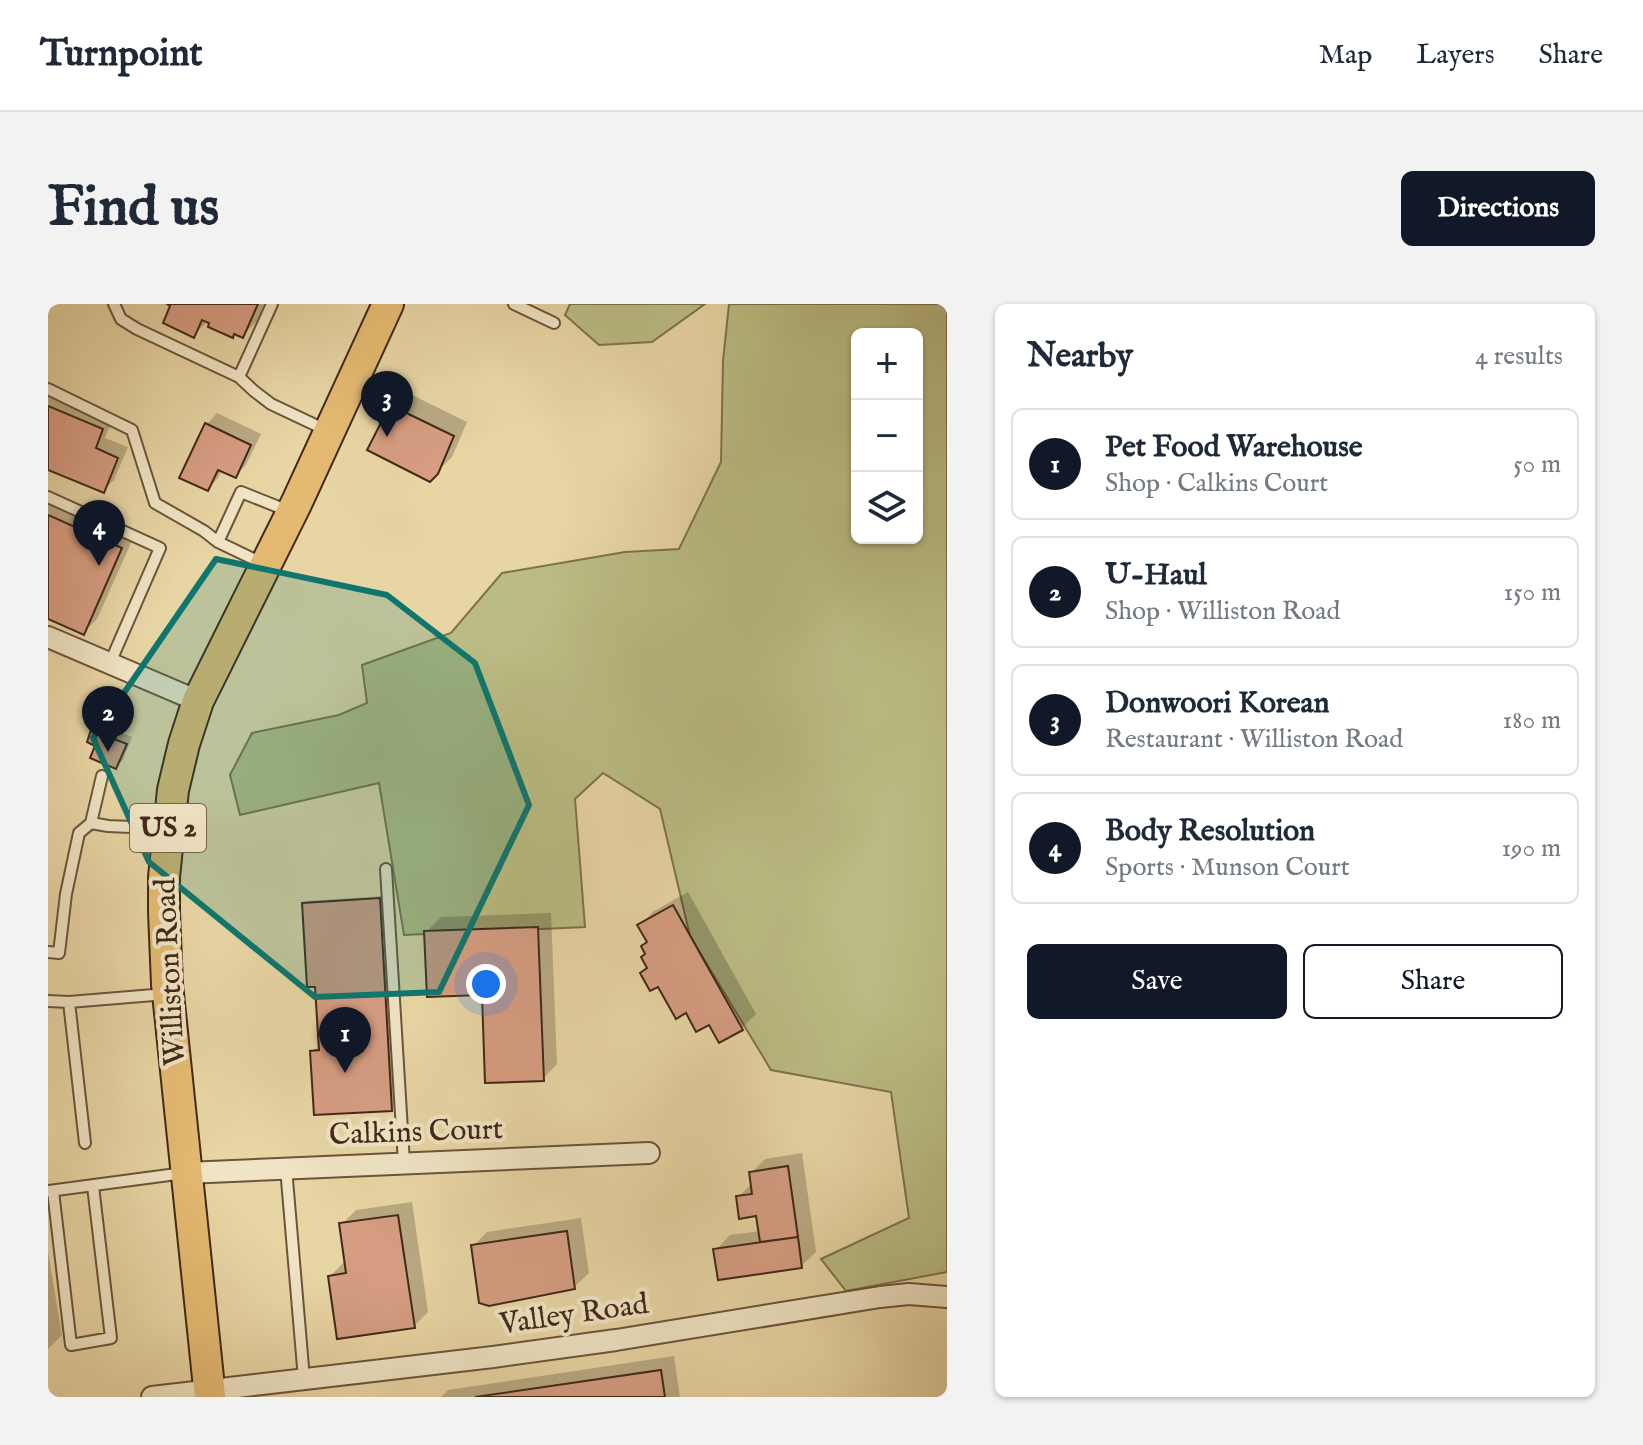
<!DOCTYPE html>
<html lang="en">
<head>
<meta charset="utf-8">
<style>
  :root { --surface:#fff; --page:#f2f2f3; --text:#1f2937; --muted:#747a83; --line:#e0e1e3; --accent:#111827 }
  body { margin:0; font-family:"IM FELL English",serif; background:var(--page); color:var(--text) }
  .controls { position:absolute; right:24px; top:24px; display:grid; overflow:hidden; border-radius:12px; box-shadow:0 2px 6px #0004 }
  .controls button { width:72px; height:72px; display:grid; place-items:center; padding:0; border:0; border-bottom:2px solid var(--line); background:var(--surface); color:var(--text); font:40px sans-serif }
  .you { position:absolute; left:438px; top:680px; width:28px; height:28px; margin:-20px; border:6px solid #fff; border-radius:50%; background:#1a73e8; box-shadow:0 0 0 12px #1a73e833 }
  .badge { display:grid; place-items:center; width:52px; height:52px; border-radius:50%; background:var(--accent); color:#fff; font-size:26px; font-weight:700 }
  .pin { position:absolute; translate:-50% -66px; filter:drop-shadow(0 2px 4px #0008) }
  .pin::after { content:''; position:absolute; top:42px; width:28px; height:24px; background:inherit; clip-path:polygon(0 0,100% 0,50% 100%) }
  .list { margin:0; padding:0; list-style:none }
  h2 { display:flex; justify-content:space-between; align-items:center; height:104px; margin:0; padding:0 32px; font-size:34px }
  h2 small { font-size:26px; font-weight:400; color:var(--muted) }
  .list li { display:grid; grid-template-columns:52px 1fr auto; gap:24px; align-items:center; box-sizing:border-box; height:112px; margin:0 16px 16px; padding:0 16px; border:2px solid var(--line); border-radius:12px }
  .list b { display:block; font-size:30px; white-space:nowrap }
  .list p { margin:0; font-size:26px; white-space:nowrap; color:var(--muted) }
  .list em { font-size:26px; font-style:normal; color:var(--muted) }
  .actions { display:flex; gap:16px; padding:24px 32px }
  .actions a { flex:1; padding:18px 0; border:2px solid var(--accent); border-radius:12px; text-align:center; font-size:28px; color:var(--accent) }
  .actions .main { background:var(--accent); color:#fff }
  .icon { flex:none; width:44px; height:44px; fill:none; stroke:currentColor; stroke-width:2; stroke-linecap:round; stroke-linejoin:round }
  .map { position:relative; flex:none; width:899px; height:1093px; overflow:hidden; border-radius:12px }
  header { display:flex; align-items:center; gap:48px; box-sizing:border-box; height:112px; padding:0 40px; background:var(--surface); border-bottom:2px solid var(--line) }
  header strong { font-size:38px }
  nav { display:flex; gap:44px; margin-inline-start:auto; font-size:28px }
  .intro { display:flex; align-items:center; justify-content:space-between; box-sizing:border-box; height:192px; padding:0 48px }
  h1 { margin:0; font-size:56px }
  .button { padding:20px 36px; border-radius:12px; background:var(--accent); color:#fff; font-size:28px; font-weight:700 }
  main { display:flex; gap:48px; padding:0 48px }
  aside { flex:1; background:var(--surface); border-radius:12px; box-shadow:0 2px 6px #0004 }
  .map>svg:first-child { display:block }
</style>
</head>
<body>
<header>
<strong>Turnpoint</strong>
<nav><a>Map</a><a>Layers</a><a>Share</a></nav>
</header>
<div class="intro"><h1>Find us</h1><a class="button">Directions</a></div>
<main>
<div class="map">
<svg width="899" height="1093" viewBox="0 0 899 1093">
  <rect width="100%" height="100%" fill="#e8d5a4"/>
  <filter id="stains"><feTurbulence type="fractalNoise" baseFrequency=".0025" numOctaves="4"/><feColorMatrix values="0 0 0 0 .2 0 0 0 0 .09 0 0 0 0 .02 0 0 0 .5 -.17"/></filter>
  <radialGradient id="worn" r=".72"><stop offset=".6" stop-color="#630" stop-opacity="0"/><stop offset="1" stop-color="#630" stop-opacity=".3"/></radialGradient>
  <path fill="#babc83" stroke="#7e724e" stroke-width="2" fill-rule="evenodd" d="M522 0H657L604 38 551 41 517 11Z
    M681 0H899V968L798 987 773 955 861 914 843 788 723 766 642 632 612 505 555 469 527 495 537 623 356 631 331 479 192 511 182 471 204 429 291 411 319 399 314 361 403 329 454 269 577 248 631 245 673 158 675 57ZM809 30H869V234H809Z"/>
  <path fill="#0003" d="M124 0H216L209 17 194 32 161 16 146 31Z
    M0 87 65 114 57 134 80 143 66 176 55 187 0 164Z
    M358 88 419 118 404 153 381 176 343 102Z
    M169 109 213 130 198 161 187 172 174 166 170 174 160 185 134 173 159 120Z
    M0 191 87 230 49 315 35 329 0 313Z
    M52 421 84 433 75 456 68 463 50 441 45 427Z
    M640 588 708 710 694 724 662 718 639 707 601 663 599 650 600 637 592 621 606 607Z
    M334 592 346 802 343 805 264 748 267 745 273 744 269 680 256 600 259 597Z
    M503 609 509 760 495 775 436 689 378 628 393 613Z
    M754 849 768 948 753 962 668 946 682 931 713 927 710 910 690 893 704 879 703 869 717 855Z
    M364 898 380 1008 366 1022 282 972 296 958H299L294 920 308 906Z
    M533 914 541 969 526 983 425 942 439 928Z
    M0 948 14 1031 0 1045Z
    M626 1052 632 1093H393L400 1086Z"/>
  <path fill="#d69d82" stroke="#412918" stroke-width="2" d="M119 0H210L195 34 186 30 185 34 160 23 161 19 154 16 146 34 115 19 122 2Z
    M342 101 406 132 390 170 382 178 319 146Z
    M0 102 55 125 48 144 70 154 56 189 0 166Z
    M157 119 203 141 188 174 170 166 160 187 131 174Z
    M0 211 74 244 36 331 0 315Z
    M43 426 79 440 68 465 42 454 47 442 39 438Z
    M332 594 344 807 266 811 262 747 271 746 267 683H259L254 599Z
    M625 601 695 726 671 739 661 721 648 728 638 709 628 715 610 683 602 687 592 669 599 664 593 653 597 650 593 642 599 638 589 621Z
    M490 623 496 777 437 779 434 691 379 693 376 627Z
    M740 862 750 933 712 938 708 912 691 915 688 892 704 890 701 868Z
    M350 911 367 1024 289 1035 280 972 298 969 291 919Z
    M519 927 527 985 441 1002 431 999 423 941Z
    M750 933 754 964 670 976 665 945Z
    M613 1066 617 1093H427Z"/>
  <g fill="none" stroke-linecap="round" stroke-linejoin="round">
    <defs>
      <path id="lane" d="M66 0 73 15 89 25 191 73 206 87 223 100 280 127
        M466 0 506 19
        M191 73 224 0
        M0 85 84 126 107 199 156 227 170 238
        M0 193 112 244 62 359
        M216 260 170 238 193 188 243 208
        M43 519 60 522 83 523 120 514
        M338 565 356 859
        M0 648 11 649 18 590 31 529 43 519 54 472
        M0 697 21 698 118 690
        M21 698 37 839
        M238 864 256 1075
        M1 887 136 869
        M5 887 23 1041 63 1034 45 882"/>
      <path id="street" d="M0 333 150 397
        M138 869 601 849
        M104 1093 445 1053 568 1036 832 993 861 990 899 993"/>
      <path id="primary" d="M162 1093 119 680 116 608V573L125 486 136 440 150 397 248 200 340 0"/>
    </defs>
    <use href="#lane" stroke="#6b543b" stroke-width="14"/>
    <use href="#street" stroke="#6b543b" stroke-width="24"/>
    <use href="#primary" stroke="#412918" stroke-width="34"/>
    <use href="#lane" stroke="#f0e4c4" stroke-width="10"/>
    <use href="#street" stroke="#f0e4c4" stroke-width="20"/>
    <use href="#primary" stroke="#e4ba72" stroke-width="30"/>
  </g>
  <path fill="#0f766e" fill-opacity="0.2" stroke="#0f766e" stroke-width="6" stroke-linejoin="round" d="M168 255 339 291 427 359 481 501 391 688 267 693 101 558 45 434Z"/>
  <g text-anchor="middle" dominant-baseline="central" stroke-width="8" stroke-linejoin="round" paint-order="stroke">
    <rect fill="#f0e4c4" stroke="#76614c" stroke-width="2" x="82" y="500" width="76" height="48" rx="6"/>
    <g font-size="28" font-weight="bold" fill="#412918">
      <text x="120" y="524">US 2</text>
    </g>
    <g font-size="30" fill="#412918" stroke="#f0e4c4">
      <text transform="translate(123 668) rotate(-93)">Williston Road</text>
      <text transform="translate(368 829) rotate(-2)">Calkins Court</text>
      <text transform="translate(526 1011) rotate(-8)">Valley Road</text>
    </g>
  </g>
  <rect width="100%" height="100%" filter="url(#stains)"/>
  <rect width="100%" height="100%" fill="url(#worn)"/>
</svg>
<div class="controls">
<button>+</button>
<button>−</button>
<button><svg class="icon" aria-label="layers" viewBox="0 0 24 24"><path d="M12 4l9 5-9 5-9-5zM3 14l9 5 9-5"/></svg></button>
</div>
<div class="you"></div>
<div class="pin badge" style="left:297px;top:769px">1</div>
<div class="pin badge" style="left:60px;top:448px">2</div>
<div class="pin badge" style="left:339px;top:133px">3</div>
<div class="pin badge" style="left:51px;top:262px">4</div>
</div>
<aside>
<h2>Nearby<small>4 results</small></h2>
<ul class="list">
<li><span class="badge">1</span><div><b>Pet Food Warehouse</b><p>Shop · Calkins Court</p></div><em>50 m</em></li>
<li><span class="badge">2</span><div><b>U-Haul</b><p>Shop · Williston Road</p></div><em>150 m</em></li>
<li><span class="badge">3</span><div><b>Donwoori Korean</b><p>Restaurant · Williston Road</p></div><em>180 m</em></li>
<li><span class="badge">4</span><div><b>Body Resolution</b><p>Sports · Munson Court</p></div><em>190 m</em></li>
</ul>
<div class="actions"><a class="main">Save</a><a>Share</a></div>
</aside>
</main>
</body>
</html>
